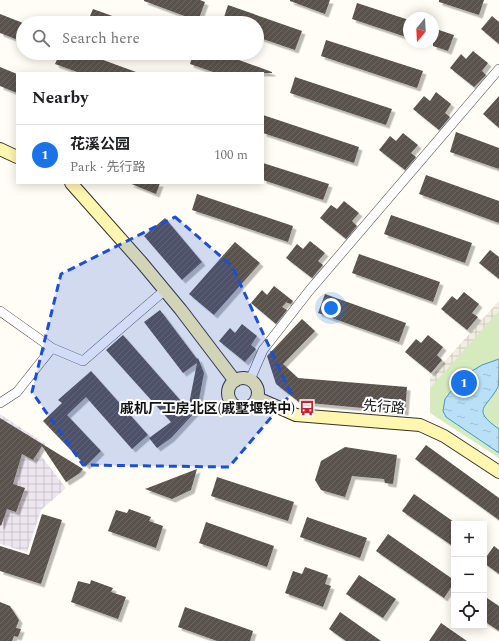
<!DOCTYPE html>
<html lang="en">
<head>
<meta charset="utf-8">
<style>
  :root { --surface:#fff; --page:#f6f6f6; --text:#202124; --muted:#757577; --line:#e0e0e0; --accent:#1a73e8 }
  body { margin:0; font-family:Spectral,"Noto Sans SC",serif; background:var(--page); color:var(--text) }
  .controls { position:absolute; right:12px; bottom:12px; display:grid; overflow:hidden; border-radius:0px; box-shadow:0 2px 10px #0003 }
  .controls button { width:36px; height:36px; display:grid; place-items:center; padding:0; border:0; border-bottom:1px solid var(--line); background:var(--surface); color:var(--text); font:20px sans-serif }
  .compass { position:absolute; left:403px; top:12px; width:36px; height:36px; border-radius:50%; background:var(--surface); box-shadow:0 2px 10px #0003; rotate:198deg }
  .you { position:absolute; left:331px; top:308px; width:14px; height:14px; margin:-10px; border:3px solid #fff; border-radius:50%; background:#1a73e8; box-shadow:0 0 0 6px #1a73e833 }
  .badge { display:grid; place-items:center; width:26px; height:26px; border-radius:50%; background:var(--accent); color:#fff; font-size:13px; font-weight:700 }
  .pin { position:absolute; translate:-50% -50%; border:2px solid #fff; box-shadow:0 1px 4px #0006 }
  .list { margin:0; padding:0; list-style:none }
  h2 { display:flex; justify-content:space-between; align-items:center; height:52px; margin:0; padding:0 16px; font-size:17px }
  h2 small { font-size:13px; font-weight:400; color:var(--muted) }
  .list li { display:grid; grid-template-columns:26px 1fr auto; gap:12px; align-items:center; box-sizing:border-box; height:60px; padding:0 16px; border-top:1px solid var(--line) }
  .list b { display:block; font-size:15px; white-space:nowrap }
  .list p { margin:0; font-size:13px; white-space:nowrap; color:var(--muted) }
  .list em { font-size:13px; font-style:normal; color:var(--muted) }
  .icon { flex:none; width:22px; height:22px; fill:none; stroke:currentColor; stroke-width:2; stroke-linecap:round; stroke-linejoin:round }
  .map { position:relative; flex:none; width:499px; height:641px; overflow:hidden }
  .search { position:absolute; background:var(--surface); box-shadow:0 2px 10px #0003; left:16px; top:16px; width:248px; height:44px; display:flex; align-items:center; gap:10px; box-sizing:border-box; padding:0 14px; border-radius:22px; color:var(--muted); font-size:15px }
  .panel { position:absolute; background:var(--surface); box-shadow:0 2px 10px #0003; left:16px; top:72px; width:248px; height:112px; border-radius:0px }
  .map>svg:first-child { display:block }
</style>
</head>
<body>
<div class="map">
<svg width="499" height="641" viewBox="0 0 499 641">
  <defs>
    <pattern id="industrial-grid" width="8" height="8" patternUnits="userSpaceOnUse"><rect width="8" height="8" fill="#eee6ef"/><path d="M0 4h8M4 0v8" fill="none" stroke="#cbc4cc"/></pattern>
    <pattern id="plaza-grid" width="8" height="8" patternUnits="userSpaceOnUse"><rect width="8" height="8" fill="#f1ede2"/><path d="M0 4h8M4 0v8" fill="none" stroke="#cecac1"/></pattern>
    <pattern id="water-ripples" width="26" height="14" patternUnits="userSpaceOnUse"><rect width="26" height="14" fill="#b9e0f7"/><path d="M2 4q2-2 4 0t4 0M15 11q2-2 4 0t4 0" fill="none" stroke="#9ebfd3"/></pattern>
    <pattern id="building-hatch" width="6" height="6" patternUnits="userSpaceOnUse"><rect width="6" height="6" fill="#5a524d"/><path d="M-1 1l2-2M0 6l6-6M5 7l2-2" fill="none" stroke="#6d6662"/></pattern>
    <filter id="shadow"><feDropShadow dx="3.5" dy="3.5" stdDeviation="0" flood-color="#0004"/></filter>
  </defs>
  <rect width="100%" height="100%" fill="#fffdf5"/>
  <path fill="url(#industrial-grid)" d="M0 414 45 444 39 453 66 488 41 510 27 552 0 544Z"/>
  <path fill="#d5ebbd" d="M499 301V458L430 413V378Z"/>
  <path fill="url(#plaza-grid)" d="M499 301V311L430 388V378Z"/>
  <path fill="url(#water-ripples)" stroke="#3f96cf" d="M499 359C499 366 499 382 498 387 487 408 470 409 499 429V453L446 417 443 411 445 399 462 377 482 365Z"/>
  <path fill="url(#building-hatch)" filter="url(#shadow)" d="M144 0H200L205 2 198 21 144 1Z
    M290 0H330L325 14 290 1Z
    M439 0H484L479 15 439 2Z
    M357 3 409 20V38L352 19Z
    M228 5 302 31 295 50 257 37V23H222Z
    M93 9 129 22V23H87Z
    M0 14 23 23V42L0 33Z
    M492 16 499 22V44L481 29Z
    M433 28 454 35 448 51 433 46Z
    M326 40 423 71 417 88 321 56Z
    M473 51 488 63 482 71 486 75 474 87 450 68 461 54 466 59Z
    M60 53H84L136 72V73H80L55 64Z
    M193 53H220L272 72V73H216L190 64Z
    M0 67 17 74V93L0 86Z
    M295 77 392 109 386 125 290 93Z
    M436 92 451 104 445 113 450 117 439 130 413 109 424 96 430 101Z
    M499 96V128L483 114Z
    M263 115 359 147 354 163 263 133Z
    M456 132 499 148V169L450 152Z
    M403 133 418 145 411 153 416 157 405 170 379 150 390 136 396 141Z
    M263 163 329 184 323 200 263 180Z
    M426 175 499 201V223L419 194Z
    M129 183H160L156 194Z
    M197 194 293 226 288 242 192 210Z
    M344 201 359 213 352 221 357 226 346 239 320 218 331 205 337 209Z
    M391 215 472 243 465 263 384 234Z
    M165 218 202 262 182 280 144 236Z
    M310 241 325 253 318 261 323 265 312 278 286 258 297 244 303 249Z
    M235 242 260 263 214 315 189 294Z
    M490 250 499 257V279L479 263Z
    M359 254 440 282 433 302 352 273Z
    M274 286 293 301 291 304 285 302 286 303 282 307 287 310 276 324 251 303 262 290 267 295Z
    M464 292 479 304 472 313 478 317 467 330 441 309 452 296 457 300Z
    M325 294 406 323 399 342 318 313Z
    M160 310 197 359 198 358 204 373 197 410 171 438 157 448 149 438 171 422 106 350 123 335 188 409 197 363 183 373 144 322Z
    M302 319 315 331 283 364 298 378 407 387 405 412 299 402 276 384 267 356Z
    M242 324 257 336 251 345 256 349 245 362 219 341 230 328 235 333Z
    M428 335 443 347 437 355 442 360 431 373 405 352 416 339 421 343Z
    M91 371 148 435 132 449 86 397 67 415 101 451 86 466 43 421 62 403 58 400Z
    M0 418 83 469 80 473 66 482 42 446 33 460 22 454 13 484 25 488 16 512 7 509 1 526 0 525Z
    M426 445 499 498V520L415 459Z
    M345 447 397 455 393 484 385 483 384 479 352 476 345 497 321 490 315 480 321 461Z
    M197 469 191 490 172 499 145 489Z
    M217 477 294 502 288 521 211 496Z
    M414 494 454 522V547L402 511Z
    M129 509 151 517 149 521 163 526 156 548 108 531 116 510 127 513Z
    M42 514 62 520 41 584 0 571V546L29 555Z
    M307 517 367 538 360 558 300 537Z
    M206 522 274 546 267 567 199 543Z
    M388 534 454 580V583L444 598 376 551Z
    M494 546 499 550V574L484 563V560Z
    M305 567 328 575 325 584 331 586 323 607 285 593 293 571 302 574Z
    M359 575 396 599 383 618 346 594Z
    M91 580 113 588 111 592 126 597 118 619 71 602 78 581 90 584Z
    M484 596 499 606V631L484 621Z
    M0 602 10 606 19 620 16 628 21 629 18 637 14 636 12 641H0Z
    M185 607 253 631 250 641H217L178 627Z
    M340 612 381 641H346L329 629Z
    M441 623 467 641H429Z"/>
  <g fill="none" stroke-linecap="round" stroke-linejoin="round">
    <defs>
      <path id="street" d="M0 311 52 348 83 361 165 290
        M250 380 263 350 309 291 499 69
        M0 403 17 392 52 348"/>
      <path id="secondary" d="M0 149 17 157
        M71 183 142 263 181 310 235 381
        M228 393a15 15 0 1 1 30 0a15 15 0 1 1-30 0Z
        M257 398 296 415 420 425 444 436 499 472"/>
    </defs>
    <use href="#street" stroke="#444" stroke-width="10"/>
    <use href="#secondary" stroke="#333" stroke-width="14"/>
    <use href="#street" stroke="#fff" stroke-width="9"/>
    <use href="#secondary" stroke="#fff6b0" stroke-width="12"/>
  </g>
  <path fill="#1d4ed8" fill-opacity="0.2" stroke="#1d4ed8" stroke-width="3" stroke-dasharray="8 5" stroke-linejoin="round" d="M175 217 232 266 291 394 229 467 83 465 32 392 61 274Z"/>
  <defs>
    <symbol id="bus-bare" viewBox="-9 -9 18 18"><path d="M-5-6H5V4H4V6H2V4H-2V6H-4V4H-5ZM-3.5-4V0h7V-4ZM-3.5 1.2v1.5H-2V1.2ZM2 1.2v1.5H3.5V1.2Z" fill="#c4262e" stroke="#fff" stroke-width="2.5" paint-order="stroke"/></symbol>
  </defs>
  <g fill-rule="evenodd">
    <use href="#bus-bare" x="296" y="397" width="22" height="22"/>
  </g>
  <g text-anchor="middle" dominant-baseline="central" stroke-width="4" stroke-linejoin="round" paint-order="stroke">
    <g font-size="14" fill="#111" stroke="#fff">
      <text transform="translate(384 407) rotate(5)">先行路</text>
    </g>
    <g font-size="14" font-weight="bold" fill="#111" stroke="#fff" text-anchor="end">
      <text x="295" y="408">戚机厂工房北区(戚墅堰铁中)</text>
    </g>
  </g>
</svg>
<div class="controls">
<button>+</button>
<button>−</button>
<button><svg class="icon" aria-label="locate" viewBox="0 0 24 24"><circle cx="12" cy="12" r="6"/><path d="M12 2v4M12 18v4M2 12h4M18 12h4"/></svg></button>
</div>
<svg class="compass" viewBox="-18 -18 36 36"><path d="M0-13l5 13h-10z" fill="#e53935"/><path d="M0 13l5-13h-10z" fill="#757577"/></svg>
<div class="you"></div>
<div class="pin badge" style="left:464px;top:383px">1</div>
<div class="search"><svg class="icon" aria-label="search" viewBox="0 0 24 24"><circle cx="10" cy="10" r="6"/><path d="M15 15l6 6"/></svg>Search here</div>
<section class="panel">
<h2>Nearby<small></small></h2>
<ul class="list">
<li><span class="badge">1</span><div><b>花溪公园</b><p>Park · 先行路</p></div><em>100 m</em></li>
</ul>
</section>
</div>
</body>
</html>
